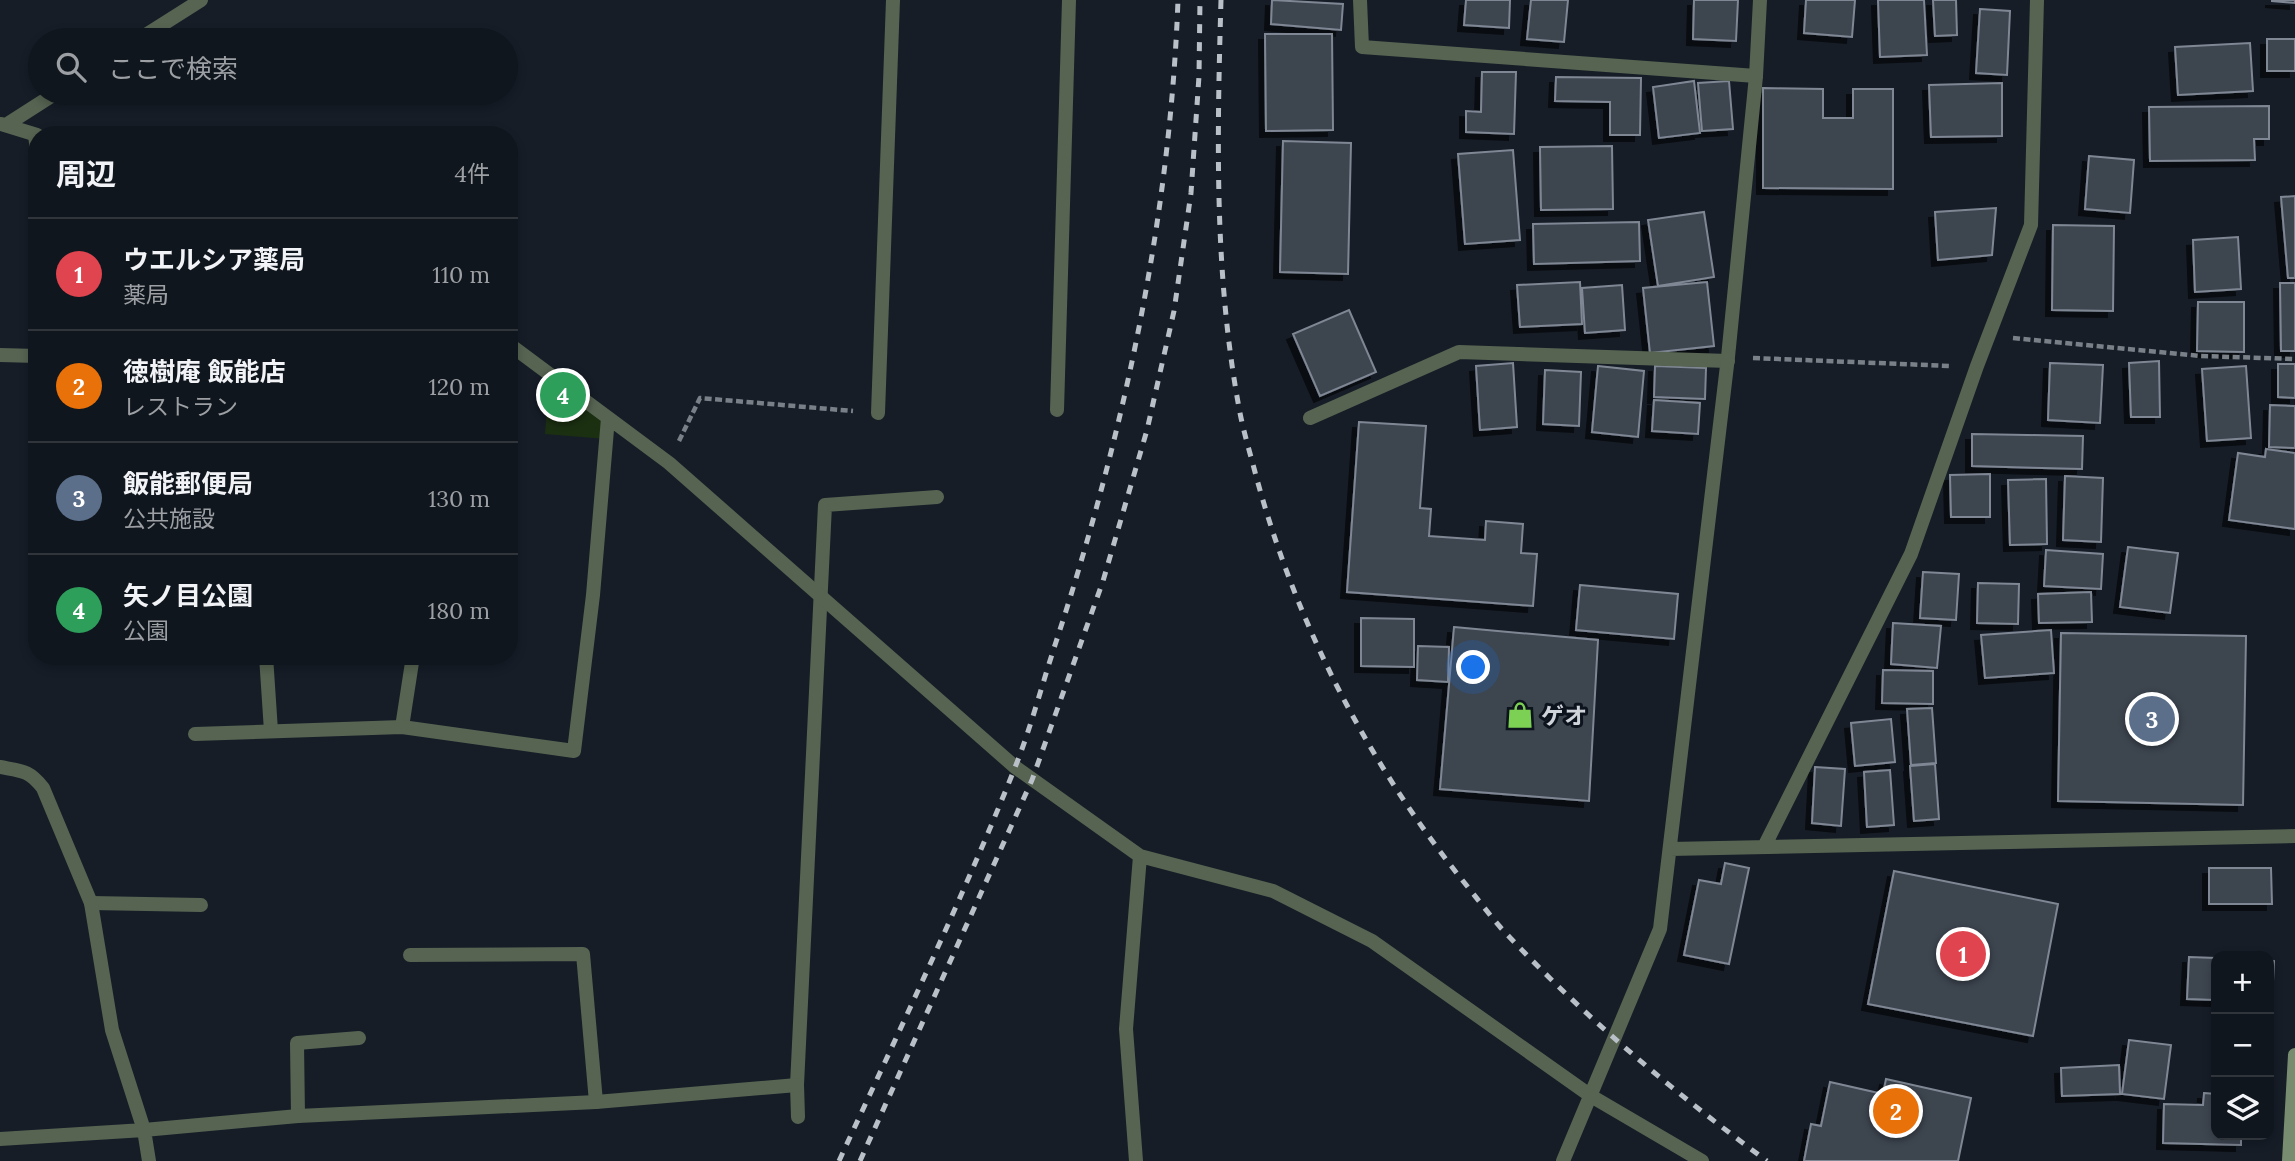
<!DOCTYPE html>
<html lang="ja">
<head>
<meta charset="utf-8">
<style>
  :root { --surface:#10161d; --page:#1e232a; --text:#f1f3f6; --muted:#9c9fa4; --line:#30353b; --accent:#db2777 }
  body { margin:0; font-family:Lora,"Noto Sans JP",serif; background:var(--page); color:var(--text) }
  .controls { position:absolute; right:21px; bottom:21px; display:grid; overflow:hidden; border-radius:14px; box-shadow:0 4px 10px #0003 }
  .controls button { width:63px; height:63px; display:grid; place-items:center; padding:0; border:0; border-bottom:2px solid var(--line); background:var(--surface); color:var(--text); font:35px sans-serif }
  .you { position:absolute; left:1474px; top:668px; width:24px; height:24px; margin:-18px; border:5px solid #fff; border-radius:50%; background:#1a73e8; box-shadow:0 0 0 10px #1a73e833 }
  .badge { display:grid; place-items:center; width:46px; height:46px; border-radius:50%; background:var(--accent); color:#fff; font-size:23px; font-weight:700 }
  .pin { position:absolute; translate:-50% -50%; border:4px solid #fff; box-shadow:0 2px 7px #0006 }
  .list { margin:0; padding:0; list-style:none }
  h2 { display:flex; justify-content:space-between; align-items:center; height:91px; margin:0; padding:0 28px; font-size:30px }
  h2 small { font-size:23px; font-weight:400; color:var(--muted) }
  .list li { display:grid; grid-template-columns:46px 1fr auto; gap:21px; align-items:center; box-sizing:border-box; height:112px; padding:0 28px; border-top:2px solid var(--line) }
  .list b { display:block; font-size:26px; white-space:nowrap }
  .list p { margin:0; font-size:23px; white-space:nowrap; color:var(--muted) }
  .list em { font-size:23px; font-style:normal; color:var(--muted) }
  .icon { flex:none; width:38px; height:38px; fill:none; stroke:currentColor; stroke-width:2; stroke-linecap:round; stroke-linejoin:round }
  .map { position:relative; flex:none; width:2295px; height:1161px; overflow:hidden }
  .search { position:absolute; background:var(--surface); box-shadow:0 4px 10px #0003; left:28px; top:28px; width:490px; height:77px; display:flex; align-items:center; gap:18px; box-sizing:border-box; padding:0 24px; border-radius:38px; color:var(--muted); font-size:26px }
  .panel { position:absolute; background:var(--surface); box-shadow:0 4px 10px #0003; left:28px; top:126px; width:490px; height:539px; border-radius:28px }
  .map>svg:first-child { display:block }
</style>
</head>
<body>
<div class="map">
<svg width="2295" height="1161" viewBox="0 0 2295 1161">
  <defs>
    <filter id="shadow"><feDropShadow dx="-6" dy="6" stdDeviation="0" flood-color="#0009"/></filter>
  </defs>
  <rect width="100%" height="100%" fill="#161d27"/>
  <path fill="#1b3011" d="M550 373 608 418 606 439 545 434Z"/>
  <path fill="#3d4450" stroke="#7f8794" stroke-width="2" filter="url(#shadow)" d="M1272 0 1343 4 1341 30 1271 24Z
    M1466 0H1510L1509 28 1464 25Z
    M1531 0H1568L1564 42 1527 39Z
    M1694 0H1738L1736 41 1693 39Z
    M1806 0H1855L1852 37 1804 33Z
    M1878 0H1924L1927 55 1880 57Z
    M1933 0H1956L1957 35 1935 36Z
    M2272 0H2295V3L2272 1Z
    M1980 9 2010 11 2007 75 1976 73Z
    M1265 34H1332L1333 130 1266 131Z
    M2267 39H2295V71H2267Z
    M2250 43 2253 91 2178 95 2175 47Z
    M1482 72H1516L1514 134 1466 132V111L1481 112Z
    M1556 77 1641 78 1640 135H1610V102L1555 101Z
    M1694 81 1700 133 1659 138 1653 87Z
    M1729 81 1733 129 1702 131 1698 83Z
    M2002 83V136L1931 137 1929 85Z
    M1763 88 1823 89V118H1853V89H1893V189L1763 188Z
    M2269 106V139H2254L2255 160 2150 161 2149 107Z
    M1283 141 1351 143 1348 274 1280 272Z
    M1612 146 1613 209 1541 210 1540 147Z
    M1513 150 1520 240 1465 244 1458 154Z
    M2089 156 2134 160 2130 213 2085 209Z
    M2295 196V278H2288L2281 197Z
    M1996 208 1992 255 1938 260 1935 212Z
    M1704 212 1714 277 1658 286 1648 220Z
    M1639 222 1640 261 1534 264 1533 224Z
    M2053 225 2114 226 2113 311 2052 310Z
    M2238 237 2241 289 2195 292 2193 240Z
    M1580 282 1582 324 1520 327 1517 285Z
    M1707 282 1714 346 1650 353 1643 288Z
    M2280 283H2295V351H2281Z
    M1622 285 1625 330 1585 333 1582 288Z
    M2198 302H2244V352L2197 351Z
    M1349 310 1376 372 1320 396 1293 334Z
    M2159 361 2160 417H2131L2129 363Z
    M1513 363 1517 427 1480 430 1476 366Z
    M2050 363 2103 365 2100 423 2048 420Z
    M2278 364H2295V398L2278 397Z
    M1598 366 1644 371 1638 437 1592 432Z
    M1655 366 1706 368 1705 399 1654 397Z
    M2246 366 2251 438 2207 441 2202 369Z
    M1545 370 1581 372 1579 426 1543 424Z
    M1654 400 1700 403 1698 434 1652 431Z
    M2270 405 2295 406V448L2269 447Z
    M1359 422 1426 426 1420 508 1431 509 1429 536 1485 540 1486 521 1523 524 1521 553 1537 554 1533 606 1347 592Z
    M1972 434 2083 436 2082 469 1972 466Z
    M2266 449 2295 453V529L2229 520 2238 453 2265 457Z
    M1990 474V517H1951L1950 475Z
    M2065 476 2103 478 2101 542 2063 540Z
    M2046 479 2047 544 2010 545 2008 480Z
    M2128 547 2178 553 2170 613 2120 607Z
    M2046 550 2103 554 2101 589 2044 586Z
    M1923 572 1959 574 1956 620 1920 618Z
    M1978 583 2019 584 2018 624 1977 623Z
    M1580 585 1678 594 1674 639 1576 630Z
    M2091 592 2092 622 2039 623 2038 594Z
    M1361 618 1414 619V667L1361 666Z
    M1893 623 1941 626 1937 668 1891 664Z
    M1454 627 1598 640 1589 801 1440 789Z
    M2051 630 2054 673 1985 678 1981 635Z
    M2061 633 2246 636 2243 805 2058 801Z
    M1418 646 1449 647 1448 682 1417 680Z
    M1883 670 1933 671V704L1882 703Z
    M1932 708 1936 763 1911 765 1907 709Z
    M1891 719 1895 762 1855 766 1851 723Z
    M1935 764 1939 819 1914 821 1910 766Z
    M1815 767 1845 769 1841 826 1812 823Z
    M1890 770 1894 825 1867 827 1864 772Z
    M1725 863 1749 868 1729 964 1684 955 1699 880 1721 884Z
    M2209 868H2271L2272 904H2209Z
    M1894 871 2058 904 2033 1036 1868 1004Z
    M2189 957 2216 958V1000L2187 999Z
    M2269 960 2274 961 2272 1002H2269Z
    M2129 1040 2171 1045 2164 1099 2122 1094Z
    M2119 1065 2120 1094 2062 1096 2061 1068Z
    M1886 1079 1971 1098 1958 1161H1804L1811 1124 1821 1126 1830 1082 1883 1094Z
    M2204 1093 2216 1094V1135H2241V1145L2163 1143 2164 1104 2203 1105Z"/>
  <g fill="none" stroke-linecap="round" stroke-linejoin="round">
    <path stroke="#7a8088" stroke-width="4.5" stroke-dasharray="7 3.5" stroke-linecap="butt" d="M2013 338 2201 356 2295 359
      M1753 358 1951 366
      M679 441 700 398 853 411"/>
    <path stroke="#576452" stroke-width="14" d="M1360 0 1362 47 1756 76
      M35 135 37 151
      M0 355 37 356
      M878 413 893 0
      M1310 418 1459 352 1728 361
      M266 656 271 731
      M402 727 413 656
      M91 903 201 905
      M410 955 583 954 596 1102
      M298 1116 297 1043 359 1038
      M798 1117 797 1085 825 505 937 497"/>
    <path stroke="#576452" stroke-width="14" d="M138 40 201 0
      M1 124 37 135
      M6 125 56 93
      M509 344 669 463 1015 767 1140 856 1273 891 1372 941 1591 1096 1702 1161
      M1057 410 1069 0
      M195 734 402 727 574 751 593 595 608 418
      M0 767C22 771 29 770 43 788L91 903 112 1030 144 1130 149 1161
      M1764 847 1911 554 1977 366 2031 225 2037 0
      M1670 849 2295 836
      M0 1139 144 1130 298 1116 596 1102 797 1085
      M1136 1161 1126 1029 1140 856
      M1563 1161 1660 929 1728 357 1756 76 1760 0"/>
    <path stroke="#788d70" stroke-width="14" d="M2289 1161 2295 1055"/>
    <path stroke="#bac0c7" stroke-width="5" stroke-dasharray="9 9" stroke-linecap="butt" d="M1221 0C1217 138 1214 277 1240 413 1244 433 1250 453 1255 472 1295 622 1366 760 1463 881 1476 897 1488 913 1501 928 1582 1015 1672 1091 1767 1161
      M839 1161C899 1031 961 902 1014 770 1031 728 1042 684 1056 642 1124 434 1170 218 1178 0
      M860 1161 1032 780 1103 581 1147 430 1174 311 1191 193 1199 76 1200 0"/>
  </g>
  <defs>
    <symbol id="shop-bare" viewBox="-9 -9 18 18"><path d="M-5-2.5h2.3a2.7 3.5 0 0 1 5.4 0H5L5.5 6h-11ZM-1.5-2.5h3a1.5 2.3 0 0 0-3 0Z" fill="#7cd154" stroke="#0d131d" stroke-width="2.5" paint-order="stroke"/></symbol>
  </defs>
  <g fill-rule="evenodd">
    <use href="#shop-bare" x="1501" y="696" width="38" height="38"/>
  </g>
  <g text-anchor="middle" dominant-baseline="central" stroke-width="6" stroke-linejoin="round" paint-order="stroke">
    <g font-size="23" font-weight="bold" fill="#cfd4db" stroke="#0d131d" text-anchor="start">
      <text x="1541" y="715">ゲオ</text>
    </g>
  </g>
</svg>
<div class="controls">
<button>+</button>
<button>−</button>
<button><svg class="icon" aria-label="layers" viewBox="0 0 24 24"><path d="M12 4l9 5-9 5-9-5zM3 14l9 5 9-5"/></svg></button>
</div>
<div class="you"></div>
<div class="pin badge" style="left:1963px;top:954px;background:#e0444e">1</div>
<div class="pin badge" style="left:1896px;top:1111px;background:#e8710a">2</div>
<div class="pin badge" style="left:2152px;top:719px;background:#5c6f8a">3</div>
<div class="pin badge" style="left:563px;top:395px;background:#2e9e5b">4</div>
<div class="search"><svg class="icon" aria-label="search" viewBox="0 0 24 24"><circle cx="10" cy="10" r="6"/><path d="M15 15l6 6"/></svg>ここで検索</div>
<section class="panel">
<h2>周辺<small>4件</small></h2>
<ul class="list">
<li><span class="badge" style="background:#e0444e">1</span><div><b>ウエルシア薬局</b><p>薬局</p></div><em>110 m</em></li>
<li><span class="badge" style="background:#e8710a">2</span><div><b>徳樹庵 飯能店</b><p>レストラン</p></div><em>120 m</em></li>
<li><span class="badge" style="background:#5c6f8a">3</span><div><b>飯能郵便局</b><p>公共施設</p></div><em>130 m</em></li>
<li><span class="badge" style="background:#2e9e5b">4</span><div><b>矢ノ目公園</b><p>公園</p></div><em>180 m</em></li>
</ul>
</section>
</div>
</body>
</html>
